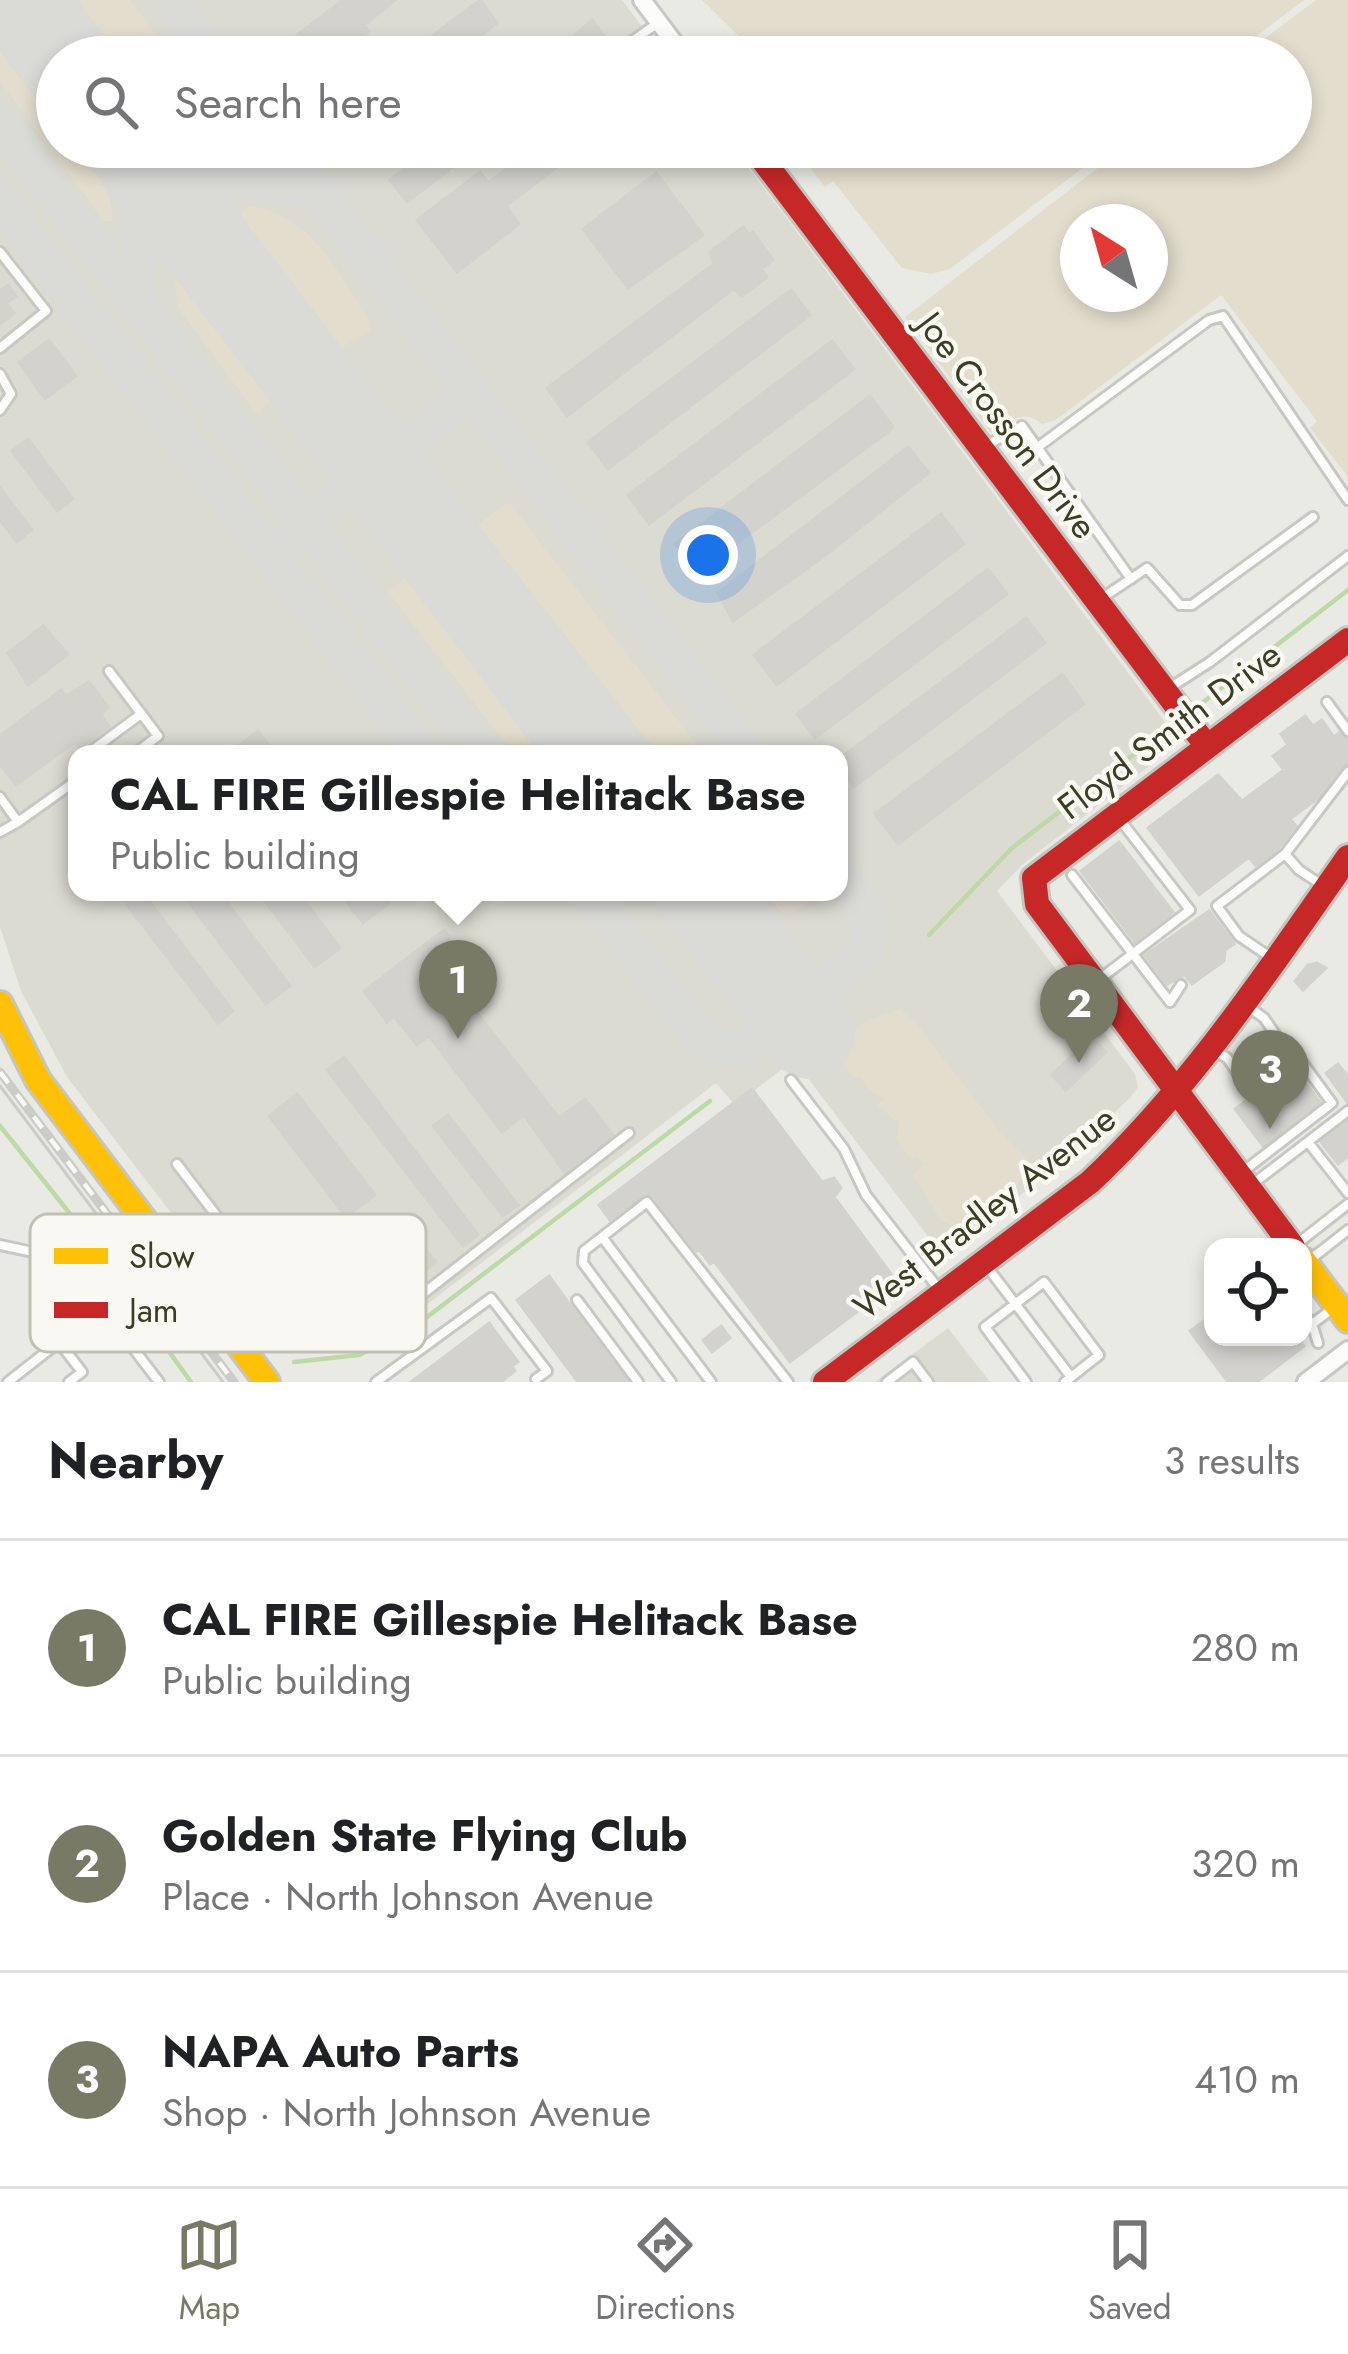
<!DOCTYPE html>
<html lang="en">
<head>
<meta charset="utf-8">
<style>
  :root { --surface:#fff; --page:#f6f6f6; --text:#202124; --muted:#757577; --line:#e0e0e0; --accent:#787a66 }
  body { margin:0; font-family:Jost,sans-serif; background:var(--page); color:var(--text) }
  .controls { position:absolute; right:36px; bottom:36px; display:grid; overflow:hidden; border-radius:24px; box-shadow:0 6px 18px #0003 }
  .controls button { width:108px; height:108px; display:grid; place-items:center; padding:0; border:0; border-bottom:3px solid var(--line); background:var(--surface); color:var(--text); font:60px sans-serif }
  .compass { position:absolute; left:1060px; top:204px; width:108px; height:108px; border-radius:50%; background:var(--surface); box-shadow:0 6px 18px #0003; rotate:323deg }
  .you { position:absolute; left:708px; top:555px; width:42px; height:42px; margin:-30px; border:9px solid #fff; border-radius:50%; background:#1a73e8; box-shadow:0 0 0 18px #1a73e833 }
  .badge { display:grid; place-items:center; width:78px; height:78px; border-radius:50%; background:var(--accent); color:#fff; font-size:39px; font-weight:700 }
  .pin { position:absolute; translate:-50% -99px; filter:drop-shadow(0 3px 6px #0008) }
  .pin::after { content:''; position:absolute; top:63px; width:42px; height:36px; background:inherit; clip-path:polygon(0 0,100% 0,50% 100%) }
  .popup { position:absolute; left:68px; top:745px; width:780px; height:156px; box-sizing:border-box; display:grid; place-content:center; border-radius:24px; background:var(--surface); filter:drop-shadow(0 3px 9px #0005); font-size:39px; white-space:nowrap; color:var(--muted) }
  .popup b { font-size:45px; color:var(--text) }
  .popup::after { content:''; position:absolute; left:50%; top:100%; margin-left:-24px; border:24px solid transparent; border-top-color:var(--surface) }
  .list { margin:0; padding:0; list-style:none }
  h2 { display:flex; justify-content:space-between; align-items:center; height:156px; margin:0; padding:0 48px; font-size:51px }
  h2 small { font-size:39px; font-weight:400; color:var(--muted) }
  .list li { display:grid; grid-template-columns:78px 1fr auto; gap:36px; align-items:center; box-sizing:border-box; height:216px; padding:0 48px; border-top:3px solid var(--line) }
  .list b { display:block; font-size:45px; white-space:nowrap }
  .list p { margin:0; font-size:39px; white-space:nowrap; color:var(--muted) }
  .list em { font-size:39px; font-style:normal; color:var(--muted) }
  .icon { flex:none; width:66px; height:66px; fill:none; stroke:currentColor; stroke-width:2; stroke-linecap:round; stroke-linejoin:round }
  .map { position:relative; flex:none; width:1348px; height:1382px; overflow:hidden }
  .search { position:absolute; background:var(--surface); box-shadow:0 6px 18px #0003; left:36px; right:36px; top:36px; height:132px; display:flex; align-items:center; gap:30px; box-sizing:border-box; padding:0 42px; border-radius:66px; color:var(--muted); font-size:45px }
  .sheet { height:804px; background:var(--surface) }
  nav { display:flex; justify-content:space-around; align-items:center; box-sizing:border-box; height:168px; border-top:3px solid var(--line); background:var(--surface); font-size:33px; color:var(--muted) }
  nav a { display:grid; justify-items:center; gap:6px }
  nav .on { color:var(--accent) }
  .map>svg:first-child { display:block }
</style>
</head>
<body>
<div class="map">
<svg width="1348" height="1382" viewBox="0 0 1348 1382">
  <rect width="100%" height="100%" fill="#eaeae4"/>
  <path fill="#dbdbd2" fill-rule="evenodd" d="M0 0H622L665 57H57V147H733L1180 742 1023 864 997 891 1135 1074 1138 1087 1130 1098 1056 1167 943 1256 794 1060 735 1105 716 1083 416 1313 370 1338 330 1347 269 1341 67 1077 21 991 0 927ZM77 754H839V892H77Z
    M948 1328 990 1382H875Z"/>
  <path fill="#e3ddcd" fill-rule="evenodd" d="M78 0H130L173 57H120Z
    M702 0H1304L1229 57H760Z
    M1316 0H1348V477L1310 428 1317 421 1221 295 1056 420 1042 424C1024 408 1008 422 991 433L905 317 1125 147H1291V57H1240ZM1078 222H1150V294H1078Z
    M0 52 57 126V147H73C90 168 116 193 112 221H104L0 82Z
    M812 147H1110L950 269 931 274 902 268 833 181 825 187 804 159Z
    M249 206C313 215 336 272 370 320L371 329 340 349 243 220V211Z
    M173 280 181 281 272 400 259 412 254 411 179 309Z
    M509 502 704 754H658L478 524Z
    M410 575 545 754H514L388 592Z
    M766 892H808V902L790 914 782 913Z
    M900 1010 916 1023 1001 1133 1032 1164C1020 1188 979 1218 953 1225L941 1221 913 1175 924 1163 916 1156 911 1159 896 1139 900 1120H894L877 1105 885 1099 867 1088 861 1077 854 1078 832 1047 866 1021Z"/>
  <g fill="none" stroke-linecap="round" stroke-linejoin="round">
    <path stroke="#bdd9a5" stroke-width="4.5" d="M1193 710 1348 590
      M929 935 1012 848 1179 720
      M0 1126 67 1210 191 1382
      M139 1311 158 1313
      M294 1362 359 1355 418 1324 710 1101"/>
    <path stroke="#dadad6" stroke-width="36" d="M171 0 215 57
      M0 123 483 754
      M130 147 142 189 137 302
      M137 147C190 181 255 182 316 189
      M284 147 748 754
      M0 202 423 754
      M296 539 304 521 472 393
      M588 892 699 1036C713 1047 728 1051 745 1047L864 953C880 922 858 898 839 873"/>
    <path stroke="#dadad6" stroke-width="90" d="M20 0 63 57
      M132 147 596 754
      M701 892 810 1034"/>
  </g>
  <path fill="#d3d2cd" stroke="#d3d3cd" stroke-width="3" d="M343 0H395L364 25 369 31 336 57H293L284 45Z
    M480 0 497 23 453 57H404Z
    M592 20 614 48 603 57H550Z
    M433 147H479L407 202 390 180Z
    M524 147H583L506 206 519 224 457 272 417 220 480 172 488 183 515 162 511 157Z
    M656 173 703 235 628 288 583 229Z
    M743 227 749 235 753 232 773 260 761 269 767 277 742 296 733 289 567 416 547 388 714 264 710 252Z
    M8 285 16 296 6 303 14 313 0 324V291Z
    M791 290 810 315 608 469 588 442Z
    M49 340 76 376 45 399 19 362Z
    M832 341 854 369 649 524 628 495Z
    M870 396 893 427 889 431 697 573 675 544Z
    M28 439 73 499 57 511 12 451Z
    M908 447 929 473 819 560 733 621 718 593Z
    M0 488 32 530 17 542 0 520Z
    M941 514 964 544 777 685 754 655Z
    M988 569 1007 594 815 738 797 714Z
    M1026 618 1045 643 854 787 839 767V759Z
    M43 626 68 654 28 685 8 653Z
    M1062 674 1084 704 898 844 875 814Z
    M89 682 108 707 101 715 109 726 80 748 75 742 16 785 0 764V736L61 690 66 696Z
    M1305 716 1313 726 1322 720 1334 737 1339 733 1347 739 1348 764 1317 799 1290 819 1296 826 1276 851 1256 866 1249 857 1199 895 1148 828 1218 775 1242 801 1284 770 1273 756 1288 745 1281 734Z
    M258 731 275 754H228Z
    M1119 842 1173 912 1135 942 1081 871Z
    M117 892H142L233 1011 218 1023Z
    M181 892H219L290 986 266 1004Z
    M258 892H298L340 948 315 967Z
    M339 892H379L388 904 363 923Z
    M1209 911 1234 944 1225 950 1224 961 1192 984 1185 975 1167 984 1145 955Z
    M444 930 449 936 443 978 470 1013 474 1009 559 1118 585 1099 613 1135 565 1173 524 1115 502 1132 429 1036 417 1045 394 1016 387 1022 364 991Z
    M1317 963 1326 968 1303 990 1295 981 1308 965Z
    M1086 1031 1106 1052 1066 1090 1052 1075 1079 1048 1075 1043Z
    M344 1057 478 1235 463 1246 327 1070Z
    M1338 1064 1348 1077V1103L1326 1073Z
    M1297 1072 1320 1102 1263 1146 1235 1109 1284 1073 1288 1078Z
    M752 1089 822 1182 834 1178 841 1188 834 1197 897 1282 790 1362 714 1261 710 1264 699 1249 696 1251 653 1196 646 1193 610 1220 599 1205Z
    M297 1094 375 1195 346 1217 269 1116Z
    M448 1115 518 1205 503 1216 433 1126Z
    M1348 1121V1157L1338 1164 1321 1142Z
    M406 1225 436 1262 368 1315 351 1293 324 1313 315 1301Z
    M549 1276 570 1305 628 1382H578L517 1300Z
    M1213 1314V1337H1297L1304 1346 1257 1382H1228L1190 1331Z
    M489 1323 518 1362 512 1366 515 1371 501 1382H411Z
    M721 1326 730 1338 712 1352 703 1340Z"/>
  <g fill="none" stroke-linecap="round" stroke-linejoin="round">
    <defs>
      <path id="lane" d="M638 57 628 44 658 23
        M707 147 716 159 732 147
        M0 252 46 311 0 348
        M0 374 11 394 0 410
        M987 445 1022 426 1131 579
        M1038 447 1209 320 1223 316 1348 500
        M1099 600 1147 568 1180 605H1192L1313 517
        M109 671 158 736 134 754
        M1171 687 1210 662 1348 556
        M1327 702 1348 731
        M87 754 141 714
        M0 797 18 822 77 780
        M0 832 18 822
        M1285 854 1348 772
        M1072 875 1170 1002 1181 985
        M1270 957 1239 936 1217 906 1285 854 1299 870 1325 887
        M1101 978 1190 910 1121 821
        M1214 1050 1227 1058 1242 1079 1284 1047 1264 1018 1250 1008
        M791 1080 844 1149 866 1195 941 1292
        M1308 1142 1348 1193
        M177 1164 281 1300 277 1326 251 1348
        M1245 1170 1332 1103 1296 1054 1284 1047
        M1254 1183 1348 1111
        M602 1237 711 1382
        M1297 1244 1348 1204
        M0 1245 61 1258 68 1263 159 1382
        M1311 1259 1348 1230
        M988 1268 1071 1377
        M577 1300 638 1382
        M1304 1314 1312 1324 1335 1307
        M1312 1324 1318 1343
        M277 1326 319 1336 361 1329 424 1293 629 1133
        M8 1382 59 1342 82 1372 69 1382
        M376 1382 491 1298 547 1371 536 1379
        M671 1382 583 1263 584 1251 647 1202 788 1382
        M887 1382 913 1362 928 1382
        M1026 1382 985 1327 1044 1282 1099 1355 1065 1382"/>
      <path id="street" d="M642 0 685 57
        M1306 1382 1348 1350"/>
      <path id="slow" d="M0 1004 38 1080 267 1382
        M1303 1260 1348 1320"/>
      <path id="jam" d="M753 147 1206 745
        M1293 1247 1037 904 1034 878 1348 640
        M825 1382 1090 1182C1192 1086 1268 971 1348 857"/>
    </defs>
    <use href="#lane" stroke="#c7c8c2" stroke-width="14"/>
    <use href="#street" stroke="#c7c8c2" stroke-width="22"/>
    <use href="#slow" stroke="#c5c6bf" stroke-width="30"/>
    <use href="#jam" stroke="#c5c6bf" stroke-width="30"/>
    <use href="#lane" stroke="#fcfcfb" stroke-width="8"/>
    <use href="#street" stroke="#fcfcfb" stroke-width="16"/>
    <use href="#slow" stroke="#ffc107" stroke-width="24"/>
    <use href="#jam" stroke="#c62828" stroke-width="24"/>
    <path stroke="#cbcbc7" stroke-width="3" d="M0 1086 223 1382"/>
    <defs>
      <path id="rail" d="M0 1072 234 1382"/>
    </defs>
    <use href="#rail" stroke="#cbcbc7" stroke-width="9"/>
    <use href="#rail" stroke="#f9f8f3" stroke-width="4.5" stroke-dasharray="14" stroke-linecap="butt"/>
  </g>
  <g text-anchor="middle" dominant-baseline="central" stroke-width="9" stroke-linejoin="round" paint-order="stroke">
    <g font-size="36" fill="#3a3e22" stroke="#f9f8f3">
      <text transform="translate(1008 425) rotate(53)">Joe Crosson Drive</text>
      <text transform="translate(1169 730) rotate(-37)">Floyd Smith Drive</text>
      <text transform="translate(984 1212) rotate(-38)">West Bradley Avenue</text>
    </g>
  </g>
  <rect x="30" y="1214" width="396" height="138" rx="18" fill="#f9f8f3" stroke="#c0c0b4" stroke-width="3"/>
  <rect x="54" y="1248" width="54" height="16" fill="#ffc107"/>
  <rect x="54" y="1302" width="54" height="16" fill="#c62828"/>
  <g font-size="33" fill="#3a3e22">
    <text x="129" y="1268">Slow</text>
    <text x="129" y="1322">Jam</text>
  </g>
</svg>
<div class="controls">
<button><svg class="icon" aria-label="locate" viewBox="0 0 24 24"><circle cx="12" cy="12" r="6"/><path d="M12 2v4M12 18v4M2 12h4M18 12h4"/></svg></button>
</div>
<svg class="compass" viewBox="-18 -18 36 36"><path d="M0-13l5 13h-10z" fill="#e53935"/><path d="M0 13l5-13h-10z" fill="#757577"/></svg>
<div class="you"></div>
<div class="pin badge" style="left:458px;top:1039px">1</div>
<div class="popup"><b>CAL FIRE Gillespie Helitack Base</b>Public building</div>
<div class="pin badge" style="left:1079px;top:1063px">2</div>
<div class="pin badge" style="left:1270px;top:1129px">3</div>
<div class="search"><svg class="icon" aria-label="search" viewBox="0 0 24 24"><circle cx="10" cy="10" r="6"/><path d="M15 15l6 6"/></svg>Search here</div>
</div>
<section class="sheet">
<h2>Nearby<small>3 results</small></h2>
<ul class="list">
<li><span class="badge">1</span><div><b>CAL FIRE Gillespie Helitack Base</b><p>Public building</p></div><em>280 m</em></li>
<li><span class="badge">2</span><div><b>Golden State Flying Club</b><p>Place · North Johnson Avenue</p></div><em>320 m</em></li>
<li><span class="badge">3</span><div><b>NAPA Auto Parts</b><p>Shop · North Johnson Avenue</p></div><em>410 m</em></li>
</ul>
</section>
<nav>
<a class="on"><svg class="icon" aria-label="map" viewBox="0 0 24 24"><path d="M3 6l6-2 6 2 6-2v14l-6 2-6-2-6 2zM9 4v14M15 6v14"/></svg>Map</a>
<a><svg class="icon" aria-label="directions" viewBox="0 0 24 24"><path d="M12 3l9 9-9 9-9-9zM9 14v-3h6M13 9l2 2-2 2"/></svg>Directions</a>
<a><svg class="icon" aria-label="saved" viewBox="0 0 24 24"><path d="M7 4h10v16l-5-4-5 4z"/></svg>Saved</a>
</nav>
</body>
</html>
